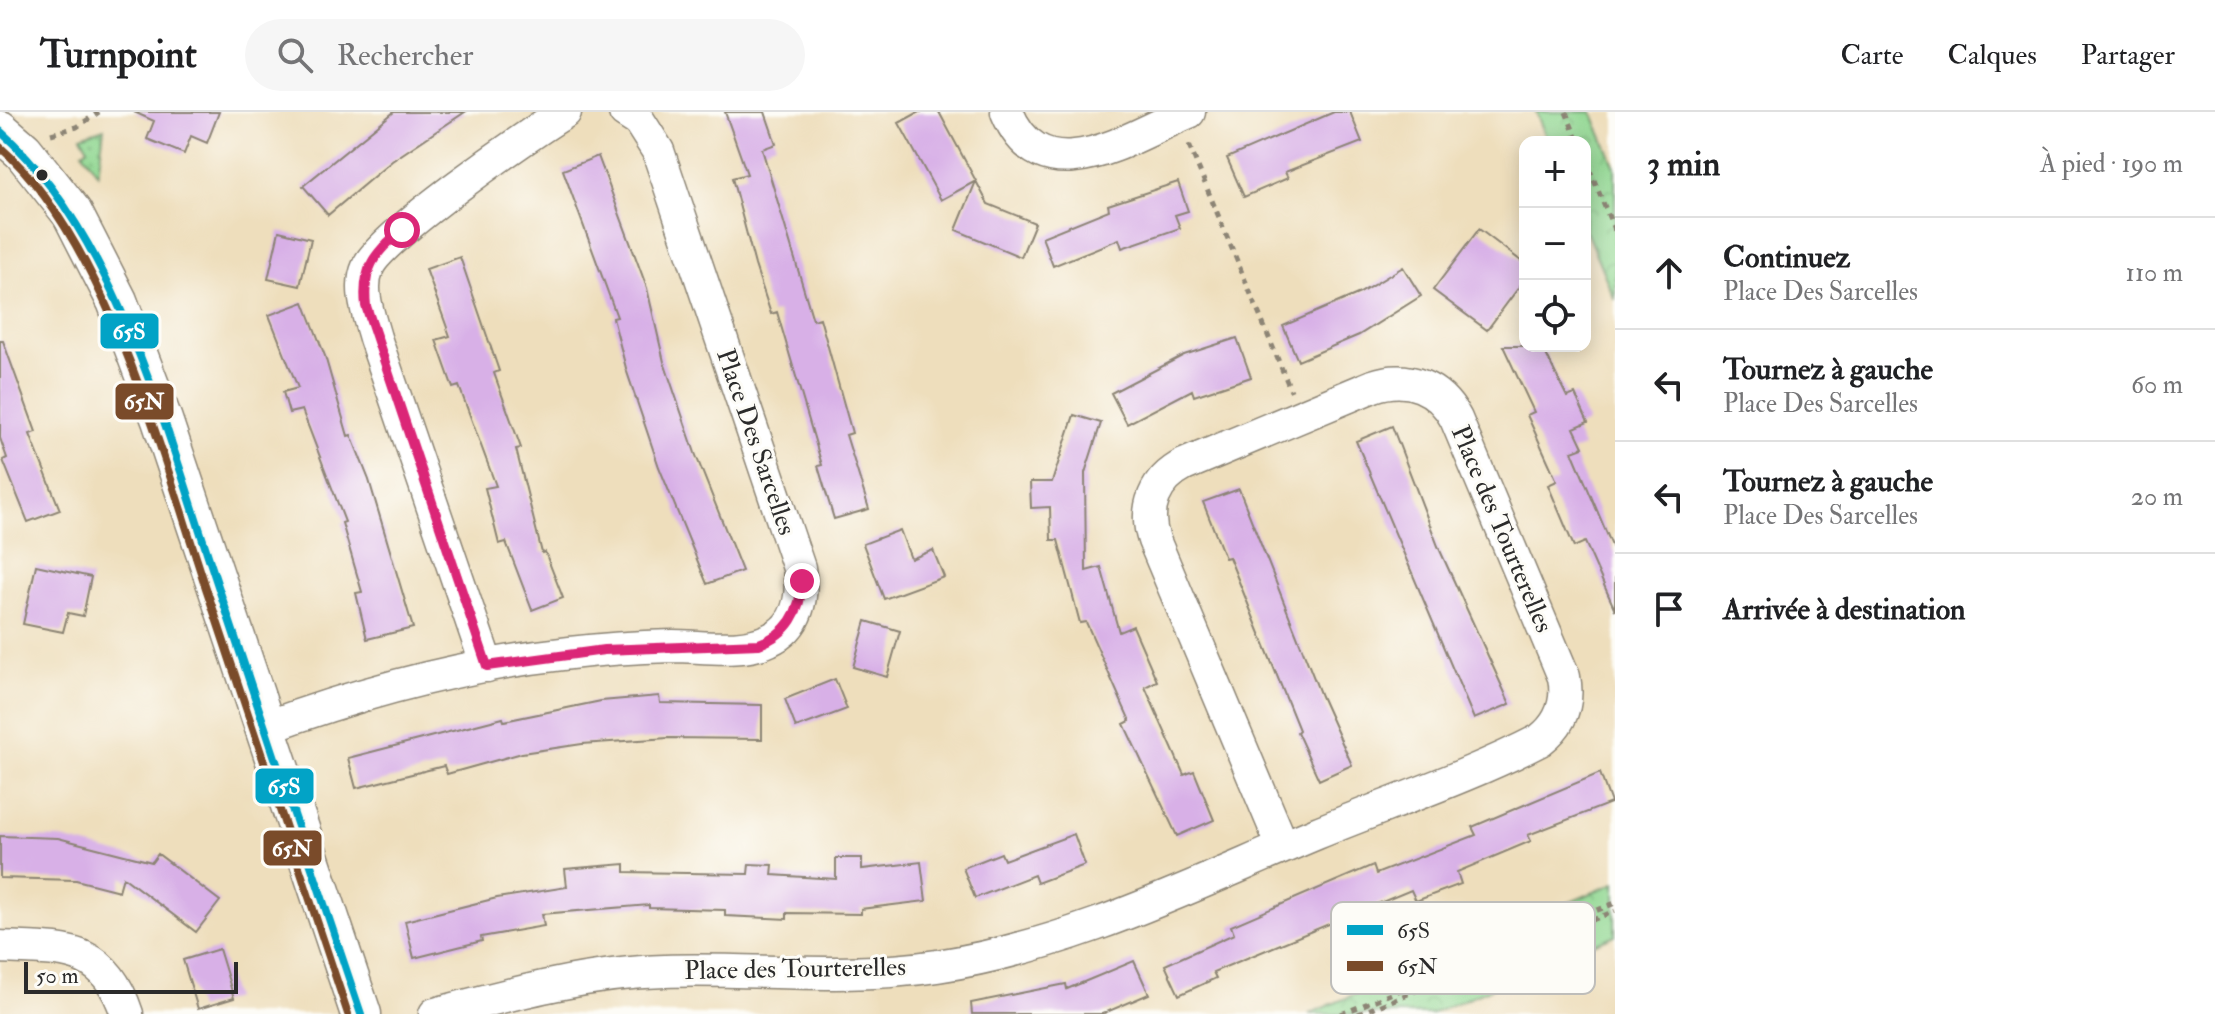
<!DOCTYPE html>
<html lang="fr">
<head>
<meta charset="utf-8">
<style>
  :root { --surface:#fff; --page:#f6f6f6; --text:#202124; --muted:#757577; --line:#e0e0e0 }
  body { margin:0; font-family:"IM FELL Double Pica",serif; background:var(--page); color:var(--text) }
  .controls { position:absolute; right:24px; top:24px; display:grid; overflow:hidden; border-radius:16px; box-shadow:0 4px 20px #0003 }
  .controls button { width:72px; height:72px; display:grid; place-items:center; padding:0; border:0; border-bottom:2px solid var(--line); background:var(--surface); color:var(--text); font:40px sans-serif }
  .scale { position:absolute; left:24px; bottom:20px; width:214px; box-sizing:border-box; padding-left:8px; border:4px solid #2b2b2b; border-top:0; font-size:22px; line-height:28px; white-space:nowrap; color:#2b2b2b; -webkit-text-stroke:6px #fdfcf7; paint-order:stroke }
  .stop { position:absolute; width:24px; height:24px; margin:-18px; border:6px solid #db2777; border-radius:50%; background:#fff }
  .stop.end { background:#db2777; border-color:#fff; box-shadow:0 2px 8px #0008 }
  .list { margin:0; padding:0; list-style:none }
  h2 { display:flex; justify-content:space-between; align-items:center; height:104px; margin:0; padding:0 32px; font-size:34px }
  h2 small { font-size:26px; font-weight:400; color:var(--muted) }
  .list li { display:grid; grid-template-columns:52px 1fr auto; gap:24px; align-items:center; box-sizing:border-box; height:112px; padding:0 32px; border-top:2px solid var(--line) }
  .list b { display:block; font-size:30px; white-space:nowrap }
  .list p { margin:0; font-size:26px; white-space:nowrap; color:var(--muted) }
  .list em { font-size:26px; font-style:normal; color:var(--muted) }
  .icon { flex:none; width:44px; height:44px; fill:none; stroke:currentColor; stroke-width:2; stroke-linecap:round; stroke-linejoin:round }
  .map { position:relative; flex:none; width:1615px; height:902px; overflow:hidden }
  header { display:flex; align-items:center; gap:48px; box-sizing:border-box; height:112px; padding:0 40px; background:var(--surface); border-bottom:2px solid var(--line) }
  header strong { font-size:38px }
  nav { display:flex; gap:44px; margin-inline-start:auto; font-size:28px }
  .search { width:560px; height:72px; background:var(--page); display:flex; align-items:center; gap:20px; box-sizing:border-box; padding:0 28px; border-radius:44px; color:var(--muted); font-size:30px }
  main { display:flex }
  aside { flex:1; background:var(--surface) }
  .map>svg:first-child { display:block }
</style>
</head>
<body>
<header>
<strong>Turnpoint</strong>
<div class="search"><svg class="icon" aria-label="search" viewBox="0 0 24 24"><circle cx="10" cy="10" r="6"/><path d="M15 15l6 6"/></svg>Rechercher</div>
<nav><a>Carte</a><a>Calques</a><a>Partager</a></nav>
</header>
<main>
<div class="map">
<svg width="1615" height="902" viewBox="0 0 1615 902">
  <defs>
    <pattern id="grass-dots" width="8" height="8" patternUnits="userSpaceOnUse" patternTransform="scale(2)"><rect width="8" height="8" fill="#90d791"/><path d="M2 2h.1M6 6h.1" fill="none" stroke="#7cb97d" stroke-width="1.8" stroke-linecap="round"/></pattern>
    <pattern id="park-crowns" width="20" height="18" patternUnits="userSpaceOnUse" patternTransform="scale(2)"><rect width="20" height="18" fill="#90d791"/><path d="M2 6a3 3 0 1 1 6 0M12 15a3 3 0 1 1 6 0" fill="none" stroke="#7cb97d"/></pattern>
  </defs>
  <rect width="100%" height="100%" fill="#fdfcf7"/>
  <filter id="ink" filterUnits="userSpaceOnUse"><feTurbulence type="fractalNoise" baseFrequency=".0125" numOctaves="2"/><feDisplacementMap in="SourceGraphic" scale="16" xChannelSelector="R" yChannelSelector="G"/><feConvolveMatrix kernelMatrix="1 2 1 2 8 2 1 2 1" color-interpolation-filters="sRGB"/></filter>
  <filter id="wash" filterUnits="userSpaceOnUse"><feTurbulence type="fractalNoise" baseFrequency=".006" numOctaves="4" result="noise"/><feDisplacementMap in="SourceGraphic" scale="32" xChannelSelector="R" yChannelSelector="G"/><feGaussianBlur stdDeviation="1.8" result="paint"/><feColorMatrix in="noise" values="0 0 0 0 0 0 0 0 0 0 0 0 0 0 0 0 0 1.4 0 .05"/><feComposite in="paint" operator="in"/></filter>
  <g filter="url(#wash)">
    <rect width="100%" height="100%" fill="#eedebc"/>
    <path fill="url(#grass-dots)" stroke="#5e815e" stroke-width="2" d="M104 16 98 62 83 40 88 36 81 24Z"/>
    <path fill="url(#park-crowns)" stroke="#5e815e" stroke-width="2" d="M1536 0H1592L1615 55V188L1585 117V30H1548Z
      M1615 771V823L1431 902H1309Z"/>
    <g id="blocks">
      <path fill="#d8b0e7" d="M134 0H219L207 31 191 24 184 42 147 27 154 9Z
        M394 0H465L392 49 328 103 303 74Z
        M725 0H765L776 32 762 37 813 208 820 206 852 321 846 323 869 397 834 407 818 354 822 353 777 200 771 202 755 153 732 66 747 62Z
        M919 0H939L976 69 941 88 899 11Z
        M1334 0H1350L1362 30 1285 60 1288 66 1244 85 1227 46Z
        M598 44 647 176 664 250 695 341 742 459 707 472 659 355 627 260 613 206 617 205 563 58Z
        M976 69 988 92 1035 111 1021 145 956 118Z
        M1178 70 1188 99 1175 103 1180 116 1122 136 1119 127 1053 154 1042 125 1109 98 1108 93Z
        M1479 117 1525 152V167L1487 218 1433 178Z
        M279 119 311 127 300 174 268 167Z
        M460 145 499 259 494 261 521 336 516 337 542 441 545 440 563 486 532 498 506 430 499 432 485 376 496 374 459 274 453 276 436 228 450 224 426 157Z
        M1403 155 1421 184 1359 223 1298 249 1283 214 1360 181Z
        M304 190 325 244 348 324 351 323 369 368 413 516 367 527 356 481 362 480 342 411 345 410 302 298 289 301 283 280 298 276 269 203Z
        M1237 226 1251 265 1194 284 1192 278 1127 312 1111 281 1184 243Z
        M0 229H3L36 320 30 322 60 398 28 410 3 348 7 346 0 326Z
        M1503 234H1542L1567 285 1575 282 1588 310 1574 316 1583 335 1572 339 1615 441V498L1585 430 1574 435 1548 373 1557 369 1527 303 1534 300Z
        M1074 303 1101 311 1085 361 1086 459 1101 455 1119 520 1133 514 1157 569 1145 575 1184 663 1194 659 1214 708 1177 724 1124 612 1130 609 1086 510 1080 511 1058 428H1051L1050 395 1031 396 1030 370H1052Z
        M1392 314 1438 434 1510 592 1474 607 1356 329Z
        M1239 377 1321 584 1352 653 1319 668 1297 620 1299 618 1229 445 1225 446 1203 390Z
        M900 418 911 447 933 438 944 465 884 487 863 432Z
        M36 453 91 465 83 504 68 501 63 520 23 512Z
        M866 509 900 519 887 565 853 555Z
        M835 567 847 597 796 616 785 587Z
        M659 584 660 591 762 593V627L668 626 582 632 522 641 447 662 444 654 356 676 348 646 503 606 504 609 601 589Z
        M1600 661 1611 691 1528 723 1531 729 1457 760 1461 772 1416 789 1411 778 1213 860 1216 866 1179 883 1165 853 1234 822 1231 814 1373 753 1376 762 1476 723 1472 715Z
        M1074 722 1085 753 1037 771 1034 763 975 786 963 756 1001 741 1004 748Z
        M0 724 58 726 152 750 158 742 220 789 196 820 123 765 119 779 76 768 0 766Z
        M836 746H862V757L921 750 926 789 861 797V802L787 801V807L725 804V798L649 796V793L542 802 544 814 481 825 482 829 414 846 405 809 497 786 567 775 565 757 625 752V760L748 762 749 752 773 753 772 763 836 767Z
        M219 837 234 886 198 897 183 848Z
        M1134 849 1149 882 1102 902H972L971 891 1066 872 1067 877Z"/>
    </g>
  </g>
  <g filter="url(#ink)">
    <use href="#blocks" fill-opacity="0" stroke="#8c8474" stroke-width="2"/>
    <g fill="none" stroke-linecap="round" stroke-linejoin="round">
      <defs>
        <path id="minor" d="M1007 0C1043 87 1130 24 1189 0
          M487 554 375 226C369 204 358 177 368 155 380 125 530 21 565 0
          M264 616C362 580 467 552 570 541 604 537 638 535 673 534 702 534 742 541 769 528 798 515 804 485 799 456L658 39 639 9 625 0
          M0 835C64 838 104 832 127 902
          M435 902C511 882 586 861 665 859 756 856 846 868 937 854 1072 834 1192 773 1317 721 1388 692 1473 663 1540 628 1561 612 1569 591 1564 565L1456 307C1439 275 1408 262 1373 274L1184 353C1155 368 1143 396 1154 428L1283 735"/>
        <path id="tertiary" d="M0 19 23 39 72 101 117 189 162 308 361 902"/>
      </defs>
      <use href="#minor" stroke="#8c8474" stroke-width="35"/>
      <use href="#tertiary" stroke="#8c8474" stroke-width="43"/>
      <path stroke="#8c8474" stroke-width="5" stroke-dasharray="6 6" stroke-linecap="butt" d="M1566 0 1578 30
        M51 22 77 15 99 0
        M1189 33 1291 279
        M1585 46 1615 120
        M1341 902 1615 791
        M1358 902 1615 799"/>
      <use href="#minor" stroke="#fff" stroke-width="32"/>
      <use href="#tertiary" stroke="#fff" stroke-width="40"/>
      <defs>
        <path id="bus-1" d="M0 19C119 123 171 336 221 483 267 623 314 762 361 902"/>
        <path id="bus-2" d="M0 35C107 128 163 348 208 482 254 622 301 762 348 902"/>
      </defs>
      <use href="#bus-1" stroke="#fdfcf7" stroke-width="14"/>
      <use href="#bus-2" stroke="#fdfcf7" stroke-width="14"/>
      <use href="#bus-1" stroke="#02a3c6" stroke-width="8"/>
      <use href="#bus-2" stroke="#7a4b2a" stroke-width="8"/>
    </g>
  </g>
  <g fill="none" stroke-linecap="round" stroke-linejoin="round" filter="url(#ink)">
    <path stroke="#db2777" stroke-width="10" d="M402 118C374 141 362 157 366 194L487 554 604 538 759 532C788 522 801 499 802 469"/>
  </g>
  <circle fill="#2b2b2b" stroke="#fdfcf7" stroke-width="3" cx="42" cy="63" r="7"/>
  <g text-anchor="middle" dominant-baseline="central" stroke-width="6" stroke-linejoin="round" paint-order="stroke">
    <g font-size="26" fill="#2b2b2b" stroke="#fdfcf7">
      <text transform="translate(756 330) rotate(71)">Place Des Sarcelles</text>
      <text transform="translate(1502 417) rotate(67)">Place des Tourterelles</text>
      <text transform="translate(795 857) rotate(-1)">Place des Tourterelles</text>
    </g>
  </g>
  <rect x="1331" y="790" width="264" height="92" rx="12" fill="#fdfcf7" stroke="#bebdba" stroke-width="2"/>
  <rect x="1347" y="813" width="36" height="10" fill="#02a3c6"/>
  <rect x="1347" y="849" width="36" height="10" fill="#7a4b2a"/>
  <g font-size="22" fill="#2b2b2b">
    <text x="1397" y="826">65S</text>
    <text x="1397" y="862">65N</text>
  </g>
  <g stroke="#fdfcf7" stroke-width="3">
    <rect x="99" y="200" width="61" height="38" rx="8" fill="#02a3c6"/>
    <rect x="114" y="270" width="61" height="39" rx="8" fill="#7a4b2a"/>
    <rect x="254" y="655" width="61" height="38" rx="8" fill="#02a3c6"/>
    <rect x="262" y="717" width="61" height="38" rx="8" fill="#7a4b2a"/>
  </g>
  <g font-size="22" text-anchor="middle" font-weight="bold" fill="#fff">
    <text x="129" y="227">65S</text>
    <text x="144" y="297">65N</text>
    <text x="284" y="682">65S</text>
    <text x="292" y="744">65N</text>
  </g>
</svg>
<div class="controls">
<button>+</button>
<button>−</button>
<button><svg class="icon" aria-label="locate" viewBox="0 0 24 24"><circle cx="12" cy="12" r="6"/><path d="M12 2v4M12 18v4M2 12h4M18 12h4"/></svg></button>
</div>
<div class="scale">50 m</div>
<div class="stop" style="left:402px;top:118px"></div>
<div class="stop end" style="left:802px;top:469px"></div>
</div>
<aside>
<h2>3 min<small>À pied · 190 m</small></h2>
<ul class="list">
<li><svg class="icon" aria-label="ahead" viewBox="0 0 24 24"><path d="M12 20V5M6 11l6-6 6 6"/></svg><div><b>Continuez</b><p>Place Des Sarcelles</p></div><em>110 m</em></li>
<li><svg class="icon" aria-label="left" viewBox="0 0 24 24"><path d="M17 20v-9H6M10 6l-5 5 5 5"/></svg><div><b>Tournez à gauche</b><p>Place Des Sarcelles</p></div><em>60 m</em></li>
<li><svg class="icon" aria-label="left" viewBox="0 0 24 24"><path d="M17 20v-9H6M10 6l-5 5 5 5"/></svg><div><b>Tournez à gauche</b><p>Place Des Sarcelles</p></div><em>20 m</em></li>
<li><svg class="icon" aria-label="arrive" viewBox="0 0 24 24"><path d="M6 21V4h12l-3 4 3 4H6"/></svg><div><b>Arrivée à destination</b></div></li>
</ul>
</aside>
</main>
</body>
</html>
